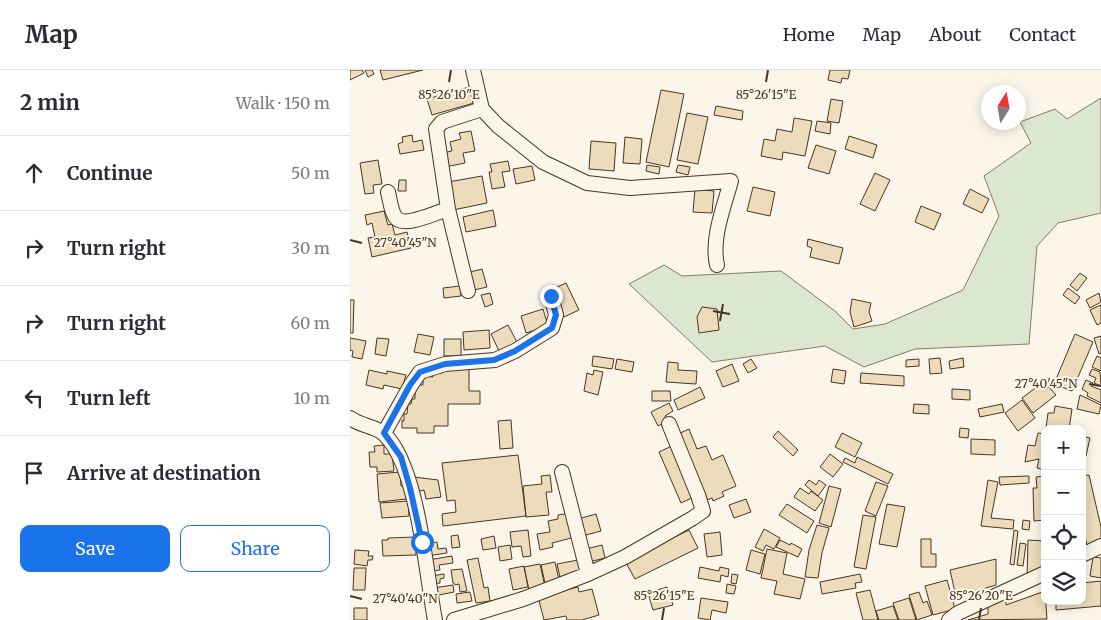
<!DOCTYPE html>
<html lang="en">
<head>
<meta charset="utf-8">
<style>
  :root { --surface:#fff; --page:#f7f7f7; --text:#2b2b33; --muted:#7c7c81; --line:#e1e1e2; --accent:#1a73e8 }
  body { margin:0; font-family:Merriweather,serif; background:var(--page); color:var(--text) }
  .controls { position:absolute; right:15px; bottom:15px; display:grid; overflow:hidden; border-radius:10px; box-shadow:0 2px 12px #0003 }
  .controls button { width:45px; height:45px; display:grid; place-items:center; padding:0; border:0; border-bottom:1px solid var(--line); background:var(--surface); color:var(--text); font:25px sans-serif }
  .compass { position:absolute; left:631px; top:15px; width:45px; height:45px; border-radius:50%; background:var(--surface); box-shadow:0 2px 12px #0003; rotate:11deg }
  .stop { position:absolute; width:15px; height:15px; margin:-11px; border:4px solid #1a73e8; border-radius:50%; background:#fff }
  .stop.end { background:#1a73e8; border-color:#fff; box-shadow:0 1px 5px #0008 }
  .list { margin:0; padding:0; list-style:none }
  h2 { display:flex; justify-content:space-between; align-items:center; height:65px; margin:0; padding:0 20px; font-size:21px }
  h2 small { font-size:16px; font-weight:400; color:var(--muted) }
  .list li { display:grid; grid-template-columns:32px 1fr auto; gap:15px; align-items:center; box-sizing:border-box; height:75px; padding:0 20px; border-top:1px solid var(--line) }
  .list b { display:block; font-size:19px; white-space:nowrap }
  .list em { font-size:16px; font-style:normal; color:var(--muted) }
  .actions { display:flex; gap:10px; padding:15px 20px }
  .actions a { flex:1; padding:11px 0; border:1px solid var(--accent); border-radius:10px; text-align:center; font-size:18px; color:var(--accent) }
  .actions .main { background:var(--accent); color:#fff }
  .icon { flex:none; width:28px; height:28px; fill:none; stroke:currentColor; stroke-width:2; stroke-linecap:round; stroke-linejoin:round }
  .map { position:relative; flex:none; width:751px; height:550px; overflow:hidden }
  header { display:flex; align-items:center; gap:30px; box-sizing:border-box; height:70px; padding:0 25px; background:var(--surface); border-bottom:1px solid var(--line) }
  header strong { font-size:24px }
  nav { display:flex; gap:28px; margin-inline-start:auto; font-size:18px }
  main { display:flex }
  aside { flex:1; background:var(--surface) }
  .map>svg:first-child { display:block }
</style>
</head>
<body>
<header>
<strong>Map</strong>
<nav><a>Home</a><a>Map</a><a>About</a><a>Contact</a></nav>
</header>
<main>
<aside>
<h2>2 min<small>Walk · 150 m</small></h2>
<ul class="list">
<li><svg class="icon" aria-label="ahead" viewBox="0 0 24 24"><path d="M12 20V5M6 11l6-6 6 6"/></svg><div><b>Continue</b></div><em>50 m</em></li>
<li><svg class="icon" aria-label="right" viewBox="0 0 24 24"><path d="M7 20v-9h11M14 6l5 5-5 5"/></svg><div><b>Turn right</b></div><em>30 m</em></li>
<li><svg class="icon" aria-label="right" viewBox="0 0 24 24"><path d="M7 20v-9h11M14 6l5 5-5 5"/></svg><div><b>Turn right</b></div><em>60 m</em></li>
<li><svg class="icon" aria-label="left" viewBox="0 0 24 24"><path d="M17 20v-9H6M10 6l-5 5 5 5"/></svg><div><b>Turn left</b></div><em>10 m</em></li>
<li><svg class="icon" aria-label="arrive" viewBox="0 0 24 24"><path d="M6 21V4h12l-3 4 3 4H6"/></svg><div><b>Arrive at destination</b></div></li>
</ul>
<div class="actions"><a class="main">Save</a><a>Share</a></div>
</aside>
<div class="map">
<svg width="751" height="550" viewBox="0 0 751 550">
  <rect width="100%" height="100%" fill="#fbf6e9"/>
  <path fill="#dce7d0" stroke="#887966" d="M751 28V143L708 153 687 176 679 274 565 279 514 297 475 276 362 292 279 214 314 195 332 206 431 201 485 241 503 259 535 254 613 220 649 146 634 106 681 73 670 52 705 39 717 49Z"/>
  <path fill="#ecdcbc" stroke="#4a3520" d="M0 0H12L14 3 0 10Z
    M15 0H22L24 4 18 7Z
    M30 0H73L33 10Z
    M480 0H500L498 9 492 8 491 13 478 10Z
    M119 17 124 33 82 45 77 29Z
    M311 20 334 24 319 97 296 92Z
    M481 29 493 31 489 53 477 51Z
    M366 36 393 41 392 50 364 45Z
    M337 43 358 47 348 94 327 90Z
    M444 48 462 51 455 86 433 82 432 90 411 86 414 69 425 71 427 59 442 62Z
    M467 51 481 53 480 64 465 61Z
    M121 61 125 81 113 83 115 93 95 97 92 83 102 81 100 72 111 69 109 63Z
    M62 65 63 72 72 70 74 80 50 84 48 74 53 72 52 67Z
    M499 66 527 75 523 88 495 79Z
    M275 67 292 69 290 94 273 93Z
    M241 71 266 73 264 101 239 99Z
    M466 75 486 81 479 104 458 98Z
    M28 90 32 114 23 115 24 123 15 124 10 93Z
    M158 91 160 101 152 102 155 117 142 119 139 102H142L140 94Z
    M297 95 310 97 309 104 296 101Z
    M328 95 340 97 338 105 326 102Z
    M182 96 185 110 166 114 163 99Z
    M525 103 540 110 525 141 510 134Z
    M132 106 137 133 103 140 98 112Z
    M49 110H56V121H48Z
    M403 117 425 122 420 146 397 141Z
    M345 119 364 121 362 143 343 142Z
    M620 119 639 129 632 143 613 134Z
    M571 136 591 144 584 160 565 152Z
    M143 140 146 156 116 162 113 147Z
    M34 141 38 155 42 154 45 165 57 162 61 178 22 187 18 168 25 167 22 153 17 155 15 145Z
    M458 169 493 178 489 194 460 187 462 178 457 176Z
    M132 199 137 217 124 220 120 202Z
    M730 203 737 208 727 221 720 215Z
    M216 213 229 240 214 247 206 232 211 229 205 218Z
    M110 216 111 226 94 228 93 218Z
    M718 218 730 227 725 234 713 225Z
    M140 223 143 234 135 237 131 225Z
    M749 223 751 232 740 238 736 230Z
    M502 229 521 233 519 242 522 251 504 257 500 242Z
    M0 230H4L3 263H0Z
    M751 235V253L747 255 740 240Z
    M352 237 367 239 369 260 349 263 347 247Z
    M193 239 198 256 176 263 171 246Z
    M158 255 168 274 150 283 141 264Z
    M139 260 140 278 114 280 113 262Z
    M68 264 84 267 80 285 64 282Z
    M725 264 743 272 722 321 704 314Z
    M751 266V283L749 284 744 268Z
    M0 268 16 271 12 289 2 287 3 281 0 280Z
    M27 268 39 269 36 286 25 284Z
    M94 269H111V286H94Z
    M243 286 264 289 262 299 242 296Z
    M747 286 751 288V301L742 297Z
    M590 288 592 303 580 304 579 289Z
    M613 288 614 297 600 299 599 291Z
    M267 289 284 292 282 302 265 299Z
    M401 289 407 298 398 303 393 294Z
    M569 289V296L556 297V290Z
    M318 292 328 293V300L347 301 346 314 316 312Z
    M382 294 389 311 373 317 366 301Z
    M119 297V321H130V334H98V356H84V363H67V358H52V350L54 351V344H57L58 334H61L62 329H65V315H73V306L83 307V302L92 303V300Z
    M483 299 496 301 494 314 481 312Z
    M742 299 750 302 751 316 744 313 746 308 739 305Z
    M19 300 37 304V301L56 305 52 319 34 315 33 319 16 315Z
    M244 300 253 302 248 325 234 321 237 303 243 305Z
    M511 303 554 306V316L510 313Z
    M736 310 743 313 741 316 751 320V333L737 326 738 323 732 319Z
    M692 313 697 318 699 317 706 325 683 343 672 328Z
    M350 317 355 328 328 340 324 330Z
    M602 319 620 320V330L602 329Z
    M302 321H320L321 331H302Z
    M730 325 751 335 749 344 727 339Z
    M672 330 685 348 668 361 655 343Z
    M319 333 323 341 315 346 317 351 308 356 301 342Z
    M564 334 579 335V344L563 343Z
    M652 334 654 342 630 347 628 339Z
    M705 336 722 339 719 359 696 358 698 343H704Z
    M161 350 163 378 150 379 148 351Z
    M610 358 619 359 618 368 609 367Z
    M339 359 347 379 356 376 362 390 373 385 386 416 372 422 374 426 363 431 362 428 355 431 326 365Z
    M428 361 448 380 443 386 423 367Z
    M492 363 512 373 505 387 485 377Z
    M688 363 695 364V400L687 398 689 389 675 392 678 375 685 376Z
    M732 366 740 368 736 386 732 385Z
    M621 369 645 370V385L621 384Z
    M34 375V384H42L44 401 27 402V397H20L19 382H25L24 376Z
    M324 375 346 426 331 433 309 382Z
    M480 384 493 394 483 407 470 397Z
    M168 385 176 446 93 456 92 444 106 442 105 430 97 431 92 393Z
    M507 387 543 404 538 414 493 392 495 388 505 393Z
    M50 402 51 416H55L56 429 29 432 27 404Z
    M200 405 202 422H196L199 445 176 447 173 416 192 414 191 406Z
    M739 405 751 457V472L737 475 732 455V406Z
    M679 406V413L650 415 649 407Z
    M695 406V450L684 451 683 418H687L686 407Z
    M64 407 88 410 91 427 76 429 74 420 66 422Z
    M459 410 466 415 469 410 476 415 468 426 455 415Z
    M638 410 648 412 641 448 664 450 663 459 631 456Z
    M526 412 538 416 526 446 515 441Z
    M479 416 491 419 481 457 469 453Z
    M450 418 459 424 461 421 473 430 465 441 444 427Z
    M396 429 401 442 384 448 379 435Z
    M58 431 59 446 32 448 30 433Z
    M437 434 464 451 457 463 429 445Z
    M537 434 555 437 547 477 529 474Z
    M220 443 225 467 202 473 203 477 190 480 187 464 200 462 198 451 208 449V445Z
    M246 444 251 461 232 466 228 449Z
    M513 445 526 447 516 499 504 497Z
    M673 450 680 451 679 460 672 459Z
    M467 455 479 458 472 483 468 508 455 507 459 480Z
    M414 459 430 468 424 479 416 475 413 481 405 477Z
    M178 460 181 486 173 487 171 476 162 477 160 462Z
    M339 460 348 478 285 509 275 491Z
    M664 460 668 461 664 495 660 494Z
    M370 462 372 485 357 487 354 464Z
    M108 465 110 477 102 478 101 466Z
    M144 466 146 478 133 480 131 469Z
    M65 467 66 485 33 486 32 470H38V468Z
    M571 469H581V484H586V497H571Z
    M430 470 440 475 441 473 452 479 448 487 426 477Z
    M678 470 695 471V498L677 506Z
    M87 472 88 479 96 478 97 483 77 486 76 474Z
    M670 473 676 474 673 496 667 495Z
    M160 475 162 489 150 491 148 477Z
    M252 475 255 488 239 492 236 479Z
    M417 479 437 483 433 504 455 509 450 529 424 524 427 511 411 508Z
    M5 480 19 481 18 486H23L22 490H18L17 496 4 494Z
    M401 480 415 484 410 504 396 500Z
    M102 486 103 493 89 495 90 500 80 501 78 490Z
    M743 487 751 488V508L740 506Z
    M128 488 134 518 138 517 140 531 126 533 117 490Z
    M646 489V515L606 527 600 500Z
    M228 490 230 503 210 507 207 494Z
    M205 492 209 510 195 513 191 495Z
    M190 494 195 517 179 520 174 497Z
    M174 496 178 517 163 520 159 499Z
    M350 497 369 501 370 497 379 499 378 507 371 505 370 512 348 508Z
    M4 498H16L15 520H3Z
    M112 499 117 521 110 522 109 514 105 515 104 513H103L101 500Z
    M94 504V508L90 509V513L82 514 81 506Z
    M382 504 388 505 386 514 381 513Z
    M510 504 512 512 505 513 506 518 472 524 470 512Z
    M597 510 605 539 583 545 575 516Z
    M751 511V536L706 540V531H732V513Z
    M377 514 386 516 384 524 376 523Z
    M103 515 104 522 84 526 83 518Z
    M228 517 229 522 242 519 249 545 232 550H217L216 546 194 550 188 527Z
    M317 517 323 535 303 540 298 523Z
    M520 520 528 550H513L506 523Z
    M695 521 697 549 618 550 638 544V535L656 529V535Z
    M120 522 122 531 107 533 106 524Z
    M569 522 573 533 577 531 582 545 567 550 559 525Z
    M351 528 378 532 376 543 362 540 360 550 348 548Z
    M559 528 566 550H549L543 533Z
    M543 536 548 550H529L526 541Z
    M4 538H17V550H4Z"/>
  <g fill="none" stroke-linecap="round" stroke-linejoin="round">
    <defs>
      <path id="street" d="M123 0 132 39 148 56 193 92 237 113 280 118 381 111C374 137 361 168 367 195
        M38 122C40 130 41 142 46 148 55 158 87 142 98 139
        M118 221 98 139 86 59 92 52 132 39
        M0 348C10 356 26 356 34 364 68 395 76 504 85 550
        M34 363 61 315 70 302 95 294 145 290 165 281 202 258 206 245 201 226
        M212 402 238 504
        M732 485 751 476
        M104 550 173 529 238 504 275 487 343 448 353 441 348 425 319 354
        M599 550 608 543 695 503"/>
    </defs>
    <use href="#street" stroke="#4a3520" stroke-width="16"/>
    <use href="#street" stroke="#fbf6e9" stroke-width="14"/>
  </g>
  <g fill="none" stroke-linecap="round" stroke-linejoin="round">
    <path stroke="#1a73e8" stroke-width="6" d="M72 472 60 418 51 387 34 363 60 315 70 302 95 294 144 290 165 281 202 258 206 245 201 226"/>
  </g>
  <path fill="none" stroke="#4a3520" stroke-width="2" d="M99 12 101 0M416 12 418 0M0 170 12 173M363 241 380 244M370 251 373 234M739 314 751 316M0 526 12 529M312 550 314 538M629 550 631 538"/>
  <g font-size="12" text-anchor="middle" fill="#4a3520" stroke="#fbf6e9" stroke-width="4" stroke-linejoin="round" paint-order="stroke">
    <text x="99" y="29">85°26'10"E</text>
    <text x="416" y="29">85°26'15"E</text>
    <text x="55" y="177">27°40'45"N</text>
    <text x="696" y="318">27°40'45"N</text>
    <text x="314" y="530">85°26'15"E</text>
    <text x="631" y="530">85°26'20"E</text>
    <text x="55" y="533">27°40'40"N</text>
  </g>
</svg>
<div class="controls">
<button>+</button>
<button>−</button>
<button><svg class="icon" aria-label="locate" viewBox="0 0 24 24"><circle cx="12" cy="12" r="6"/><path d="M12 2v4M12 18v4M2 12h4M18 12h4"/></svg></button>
<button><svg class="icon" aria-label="layers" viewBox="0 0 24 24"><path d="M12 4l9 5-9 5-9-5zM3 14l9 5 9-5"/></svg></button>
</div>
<svg class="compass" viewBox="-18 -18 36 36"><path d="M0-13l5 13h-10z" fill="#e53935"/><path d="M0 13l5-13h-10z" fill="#7c7c81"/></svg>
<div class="stop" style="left:72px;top:472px"></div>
<div class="stop end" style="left:201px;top:226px"></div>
</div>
</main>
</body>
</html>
